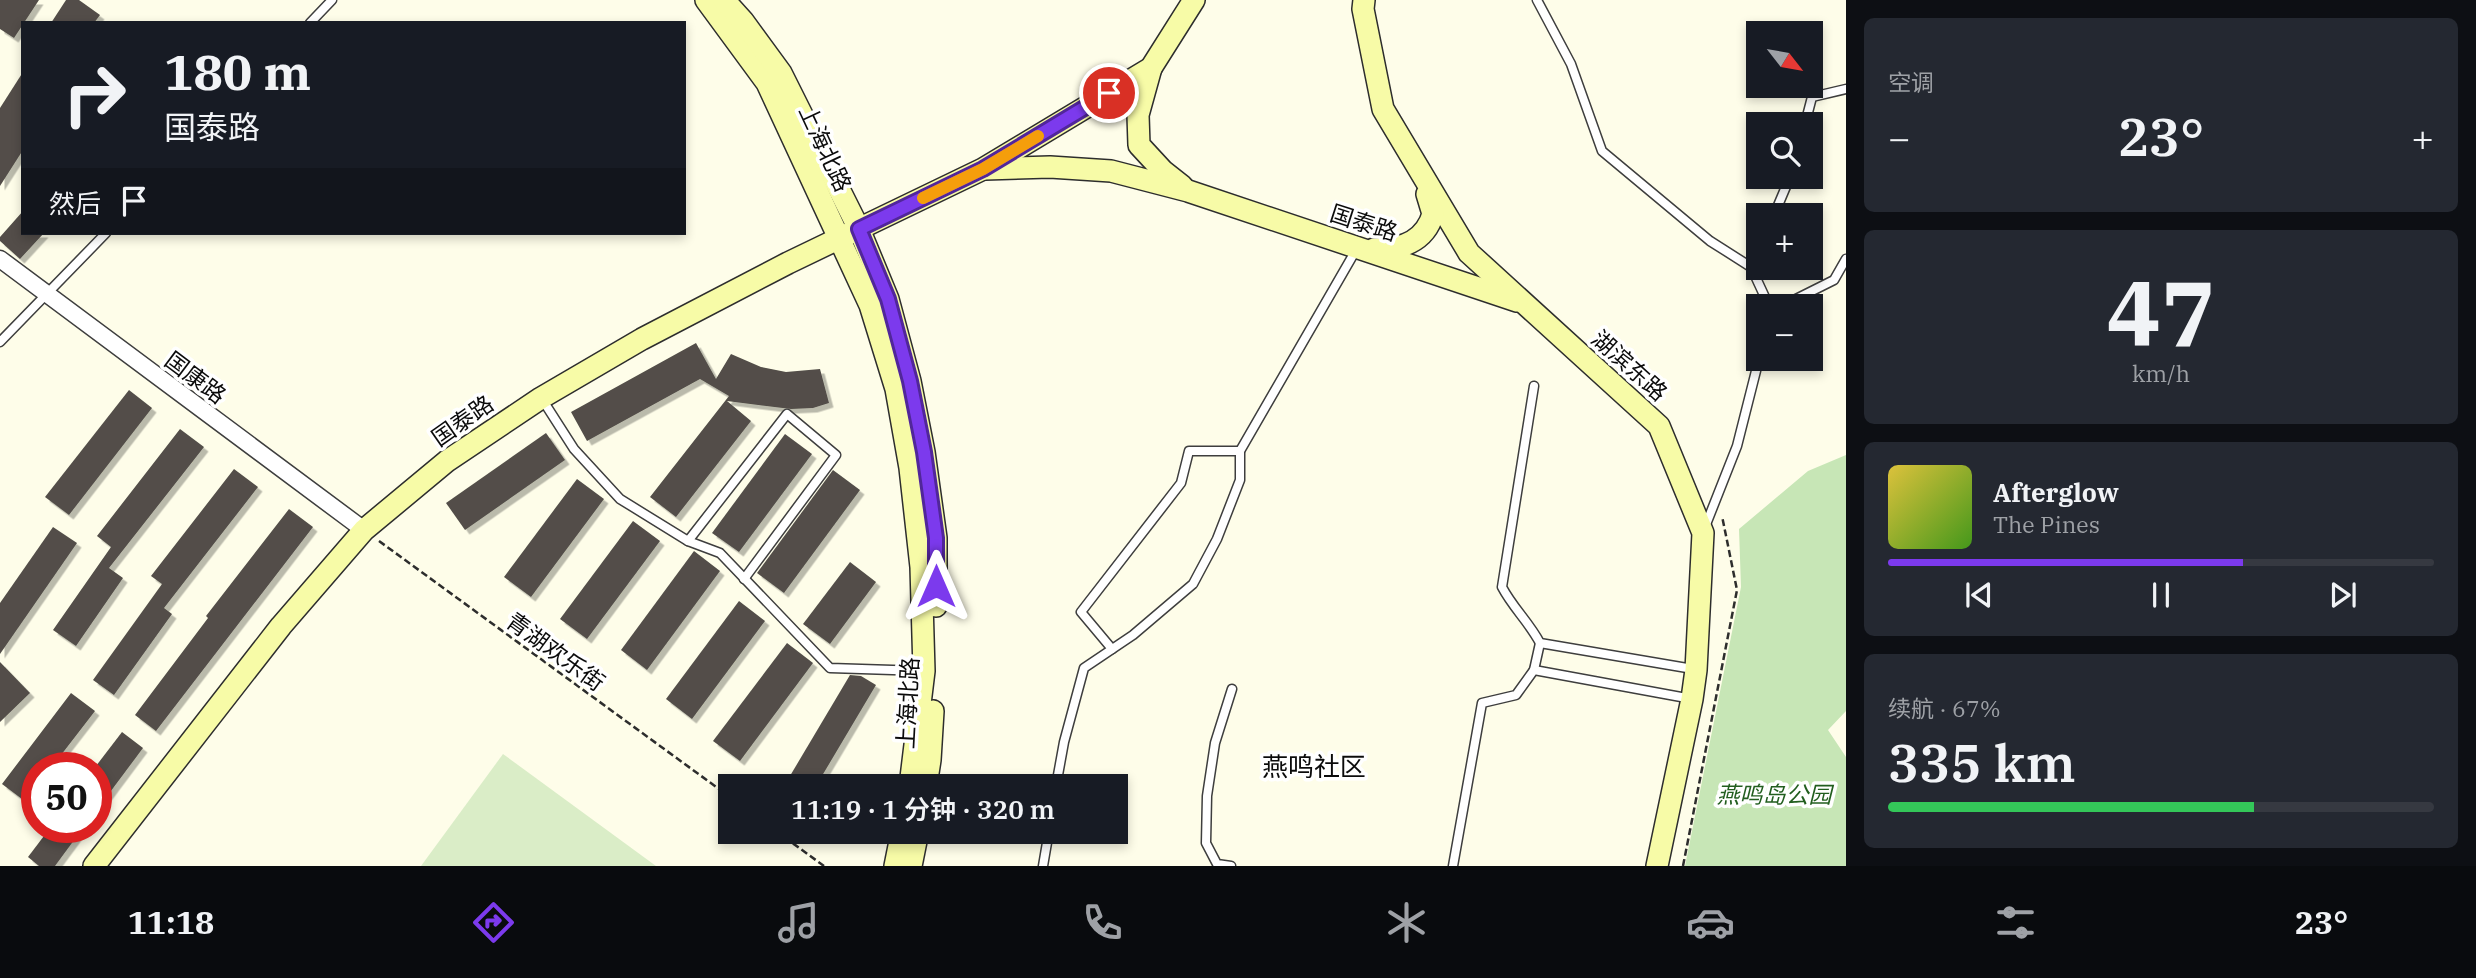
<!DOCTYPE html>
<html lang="zh">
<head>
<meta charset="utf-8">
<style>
  :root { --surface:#171b24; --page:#242831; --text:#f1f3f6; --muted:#9ea1a6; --line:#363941; --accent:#7c3aed }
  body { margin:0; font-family:"IBM Plex Serif","Noto Sans SC",serif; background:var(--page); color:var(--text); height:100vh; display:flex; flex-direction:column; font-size:26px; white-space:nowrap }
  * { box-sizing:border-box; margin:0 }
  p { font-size:23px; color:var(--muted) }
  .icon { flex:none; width:38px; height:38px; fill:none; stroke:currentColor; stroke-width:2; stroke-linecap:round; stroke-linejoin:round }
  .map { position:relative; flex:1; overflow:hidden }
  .panel { display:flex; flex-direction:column; gap:18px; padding:18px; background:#0d0f14; width:630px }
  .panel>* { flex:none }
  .banner { position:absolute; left:21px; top:21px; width:665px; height:214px; border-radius:0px; box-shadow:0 4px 10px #0003; background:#171b24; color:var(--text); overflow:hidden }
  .needle { width:46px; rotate:121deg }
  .buttons { position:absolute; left:1746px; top:21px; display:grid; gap:14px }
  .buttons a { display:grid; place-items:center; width:77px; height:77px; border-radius:0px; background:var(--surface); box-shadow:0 4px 10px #0003; font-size:35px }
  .speed { position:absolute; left:21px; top:752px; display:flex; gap:14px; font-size:35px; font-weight:700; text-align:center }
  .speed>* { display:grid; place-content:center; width:91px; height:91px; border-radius:50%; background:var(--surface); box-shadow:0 4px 10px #0003; line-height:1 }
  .speed .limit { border:10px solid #d22; background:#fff; color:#111 }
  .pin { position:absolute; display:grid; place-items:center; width:60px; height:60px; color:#fff; margin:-30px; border:4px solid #fff; border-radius:50%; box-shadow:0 2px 7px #0007 }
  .me { position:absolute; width:77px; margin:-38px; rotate:0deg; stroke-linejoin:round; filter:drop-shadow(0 0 5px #0008) }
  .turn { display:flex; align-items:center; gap:24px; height:147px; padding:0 28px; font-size:32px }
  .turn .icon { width:91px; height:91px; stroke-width:2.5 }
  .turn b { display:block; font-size:49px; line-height:60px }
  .then { display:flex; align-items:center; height:66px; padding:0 28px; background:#0003; gap:14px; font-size:26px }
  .big { font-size:52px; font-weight:600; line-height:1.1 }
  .panel .widget { flex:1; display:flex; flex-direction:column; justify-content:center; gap:10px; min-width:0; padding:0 24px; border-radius:10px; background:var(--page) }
  .panel .dial { align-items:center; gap:0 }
  .dial b { font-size:91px; line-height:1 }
  .song { display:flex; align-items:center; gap:21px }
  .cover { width:84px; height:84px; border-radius:10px; background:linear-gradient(135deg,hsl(50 70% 55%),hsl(100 70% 35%)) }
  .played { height:7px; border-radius:4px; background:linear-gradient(90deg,var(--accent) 65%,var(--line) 65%) }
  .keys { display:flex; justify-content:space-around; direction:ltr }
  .heat { display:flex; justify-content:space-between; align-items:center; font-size:38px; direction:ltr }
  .charge { height:10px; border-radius:5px; background:linear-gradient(90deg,#34c759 67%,var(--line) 0) }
  .trip { position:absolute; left:718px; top:774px; width:410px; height:70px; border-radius:0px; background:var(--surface); box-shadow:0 4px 10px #0003; font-weight:600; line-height:70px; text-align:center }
  .tab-bar { display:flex; height:112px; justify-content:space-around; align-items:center; background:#090b0e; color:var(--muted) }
  .tab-bar .icon { width:49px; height:49px }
  .tab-bar .current { color:var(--accent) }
  .tab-bar b { font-size:32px; color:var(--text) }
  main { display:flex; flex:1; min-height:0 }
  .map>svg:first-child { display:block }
  .green { fill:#c7e6b6 }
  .pitch { fill:#daedc7 }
  .building { fill:#524e48; filter:url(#shadow) }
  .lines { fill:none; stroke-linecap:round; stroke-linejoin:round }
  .lane-casing { stroke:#3e3e3e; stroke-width:11 }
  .street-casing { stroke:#3e3e3e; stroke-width:19 }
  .secondary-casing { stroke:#2d2d2d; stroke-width:24 }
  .path { stroke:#2d2d2d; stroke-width:2.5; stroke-dasharray:7 3.5; stroke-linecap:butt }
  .lane { stroke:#fff; stroke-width:8 }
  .street { stroke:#fff; stroke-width:16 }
  .secondary { stroke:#f7fba7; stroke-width:21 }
  .route-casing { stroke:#51269a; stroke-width:18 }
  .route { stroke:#7c3aed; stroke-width:12 }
  .slow { stroke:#f59e0b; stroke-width:12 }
  .labels { text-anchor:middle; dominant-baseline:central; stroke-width:7; stroke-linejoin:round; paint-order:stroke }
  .street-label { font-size:23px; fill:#0b0b0b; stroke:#fff }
  .park-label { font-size:23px; font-style:italic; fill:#225e1f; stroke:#fff }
  .quarter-label { font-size:26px; fill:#0b0b0b; stroke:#fff }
</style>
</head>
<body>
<main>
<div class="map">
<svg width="1846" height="866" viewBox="0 0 1846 866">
  <defs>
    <filter id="shadow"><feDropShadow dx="4.5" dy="4.5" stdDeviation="0" flood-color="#0004"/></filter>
  </defs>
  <rect width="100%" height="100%" fill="#fefde9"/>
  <path class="green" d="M1846 455V711L1828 730 1846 757V866H1685L1741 587 1739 529 1808 471Z"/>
  <path class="pitch" d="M503 754 656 866H421Z"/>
  <g class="building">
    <path d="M0 0H39L14 38 0 29Z"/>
    <path d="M66 0H79L100 15 94 23H51Z"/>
    <path d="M23 72V150L0 186V108Z"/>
    <path d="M23 211V233H44L20 259 0 241V237Z"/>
    <path d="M696 343 716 379 731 354 761 367 786 372 820 369 829 403 813 408 791 409 727 401 751 421 676 517 650 497 729 396 700 379 587 441 571 412Z"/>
    <path d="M129 390 152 408 69 515 45 497Z"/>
    <path d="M180 429 204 447 109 568 123 578 76 646 53 630 111 547 97 536Z"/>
    <path d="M546 433 565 460 465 530 446 503Z"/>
    <path d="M785 434 812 454 739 552 712 533Z"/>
    <path d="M234 469 258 487 164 608 172 614 114 695 93 680 162 584 151 576Z"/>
    <path d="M833 470 860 490 784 593 757 573Z"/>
    <path d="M577 479 604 499 531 597 504 577Z"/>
    <path d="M289 509 313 527 156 731 135 715 208 618 206 616Z"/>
    <path d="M633 521 660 541 587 639 560 619Z"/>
    <path d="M53 527 77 543 0 654V603Z"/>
    <path d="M694 551 720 571 647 670 621 650Z"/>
    <path d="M850 562 876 582 830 644 803 624Z"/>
    <path d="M739 601 765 621 692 719 666 699Z"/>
    <path d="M787 643 813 663 740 761 713 741Z"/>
    <path d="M0 662 30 693 0 722Z"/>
    <path d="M850 675 861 676 876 685 816 786H784Z"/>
    <path d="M71 693 95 711 51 768H37V787L26 802 2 784Z"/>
    <path d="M122 732 143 748 96 811V766Z"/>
    <path d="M50 828H83L55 866H39L28 857Z"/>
  </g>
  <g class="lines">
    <g class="lane-casing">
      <g id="lane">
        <path d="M1537 0 1571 64 1602 151 1710 241 1751 267 1769 306"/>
        <path d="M310 23 332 0"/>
        <path d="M1805 124 1812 97 1846 89"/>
        <path d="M1774 215 1790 177"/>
        <path d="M1751 267 1759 249"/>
        <path d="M1782 306 1834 280 1846 259"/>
        <path d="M0 342 106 233"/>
        <path d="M1534 386 1502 587C1513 608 1529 622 1540 643L1693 669"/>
        <path d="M542 399 574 449 620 499 688 541 720 553 830 668 924 671"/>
        <path d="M1705 527 1737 446 1759 359"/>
        <path d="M688 541 787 414 836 455 744 579"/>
        <path d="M1112 649 1081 612 1181 483 1189 451H1240"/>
        <path d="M1534 670 1540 643"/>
        <path d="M1056 786 1064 742 1084 668 1133 635 1193 584 1217 539 1240 480V451L1356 250"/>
        <path d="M1043 866 1049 831"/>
        <path d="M1231 866 1217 864 1206 843 1207 796 1215 743 1232 689"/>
        <path d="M1453 866 1482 703 1516 695 1534 670 1692 699"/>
      </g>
    </g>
    <g class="street-casing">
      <path id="street" d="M0 259 364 530"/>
    </g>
    <g class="secondary-casing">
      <g id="secondary">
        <path d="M706 0 767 83 870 305 896 389 910 468 921 567 924 671 910 786"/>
        <path d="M724 0 743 21 781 73 859 229 888 299 910 381 924 452 936 538V606"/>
        <path d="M1364 0 1363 9 1383 109 1469 253 1659 426 1703 533 1696 670 1692 699 1657 866"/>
        <path d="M1151 68 1138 115 1139 145 1163 171 1182 186"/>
        <path d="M985 169 1050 167 1111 171 1188 191 1517 301"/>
        <path d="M1374 249C1400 250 1425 242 1433 214L1427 194"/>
        <path d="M926 786 930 760 933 711"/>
        <path d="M94 866 281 626 364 530 447 461 541 398 642 339 788 263 983 169 1151 68 1194 0"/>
        <path d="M895 866 902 831"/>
        <path d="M911 866 918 831"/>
      </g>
    </g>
    <g class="path">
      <path d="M379 541 730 797"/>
      <path d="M776 831 824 866"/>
      <path d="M1683 866 1737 590 1722 516"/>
    </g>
    <use href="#lane" class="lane"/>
    <use href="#street" class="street"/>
    <use href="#secondary" class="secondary"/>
  </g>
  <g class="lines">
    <g class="route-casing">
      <path id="route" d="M936 586V538L924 452 910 381 888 299 859 229 983 169 1109 93"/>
    </g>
    <use href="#route" class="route"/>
    <path class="slow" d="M923 198 983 169 1038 136"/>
  </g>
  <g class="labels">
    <g class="street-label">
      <text transform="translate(826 148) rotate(65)">上海北路</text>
      <text transform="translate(1364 222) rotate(18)">国泰路</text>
      <text transform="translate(1630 365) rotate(42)">湖滨东路</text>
      <text transform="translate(196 377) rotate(37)">国康路</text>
      <text transform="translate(462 420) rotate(-35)">国泰路</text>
      <text transform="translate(556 651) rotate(36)">青湖欢乐街</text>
      <text transform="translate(907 703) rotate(-87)">上海北路</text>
    </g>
    <g class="park-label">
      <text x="1774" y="794">燕鸣岛公园</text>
    </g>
    <g class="quarter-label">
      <text x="1314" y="766">燕鸣社区</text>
    </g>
  </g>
</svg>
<div class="buttons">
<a><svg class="needle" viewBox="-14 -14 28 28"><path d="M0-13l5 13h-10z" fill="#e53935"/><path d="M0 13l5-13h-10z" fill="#9ea1a6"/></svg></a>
<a><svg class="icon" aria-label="search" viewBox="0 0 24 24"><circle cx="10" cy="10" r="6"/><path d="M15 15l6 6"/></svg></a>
<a>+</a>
<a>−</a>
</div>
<div class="speed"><div class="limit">50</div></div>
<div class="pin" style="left:1109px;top:93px;background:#d93025"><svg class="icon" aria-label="arrive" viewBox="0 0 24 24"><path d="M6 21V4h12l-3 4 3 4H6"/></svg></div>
<svg class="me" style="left:936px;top:586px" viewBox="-20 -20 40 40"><path d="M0-17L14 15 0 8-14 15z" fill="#7c3aed" stroke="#fff" stroke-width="4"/></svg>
<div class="trip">11:19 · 1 分钟 · 320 m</div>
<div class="banner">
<div class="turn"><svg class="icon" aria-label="right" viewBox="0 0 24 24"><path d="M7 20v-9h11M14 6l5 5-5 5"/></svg><div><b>180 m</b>国泰路</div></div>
<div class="then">然后<svg class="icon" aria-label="arrive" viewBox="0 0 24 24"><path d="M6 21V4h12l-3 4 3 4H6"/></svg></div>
</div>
</div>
<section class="panel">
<div class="widget"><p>空调</p>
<div class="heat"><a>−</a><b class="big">23°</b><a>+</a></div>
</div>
<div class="widget dial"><b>47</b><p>km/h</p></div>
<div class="widget">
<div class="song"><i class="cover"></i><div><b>Afterglow</b><p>The Pines</p></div></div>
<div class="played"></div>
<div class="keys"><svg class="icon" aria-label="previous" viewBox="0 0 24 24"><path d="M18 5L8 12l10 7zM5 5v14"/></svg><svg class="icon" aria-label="pause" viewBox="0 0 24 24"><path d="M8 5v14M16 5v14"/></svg><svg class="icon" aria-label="next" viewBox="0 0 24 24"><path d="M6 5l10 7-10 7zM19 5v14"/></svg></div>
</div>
<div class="widget"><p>续航 · 67%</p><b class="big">335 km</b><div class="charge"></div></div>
</section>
</main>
<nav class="tab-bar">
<b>11:18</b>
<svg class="icon current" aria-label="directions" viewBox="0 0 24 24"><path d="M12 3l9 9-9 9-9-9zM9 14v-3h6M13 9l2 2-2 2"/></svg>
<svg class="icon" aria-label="music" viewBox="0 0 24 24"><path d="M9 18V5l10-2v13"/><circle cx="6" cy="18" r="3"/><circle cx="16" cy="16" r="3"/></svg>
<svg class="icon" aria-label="phone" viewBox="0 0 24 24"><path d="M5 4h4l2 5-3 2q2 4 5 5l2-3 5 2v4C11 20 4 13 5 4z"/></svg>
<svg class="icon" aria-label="climate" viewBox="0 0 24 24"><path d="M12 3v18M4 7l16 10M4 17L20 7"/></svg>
<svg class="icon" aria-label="car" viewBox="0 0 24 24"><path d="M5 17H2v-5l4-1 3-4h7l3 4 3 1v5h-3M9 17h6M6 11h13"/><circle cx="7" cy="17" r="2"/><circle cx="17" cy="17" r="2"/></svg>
<svg class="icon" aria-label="filters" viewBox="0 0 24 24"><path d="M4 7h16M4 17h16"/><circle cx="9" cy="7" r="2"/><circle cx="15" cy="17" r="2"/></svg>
<b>23°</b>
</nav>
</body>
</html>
